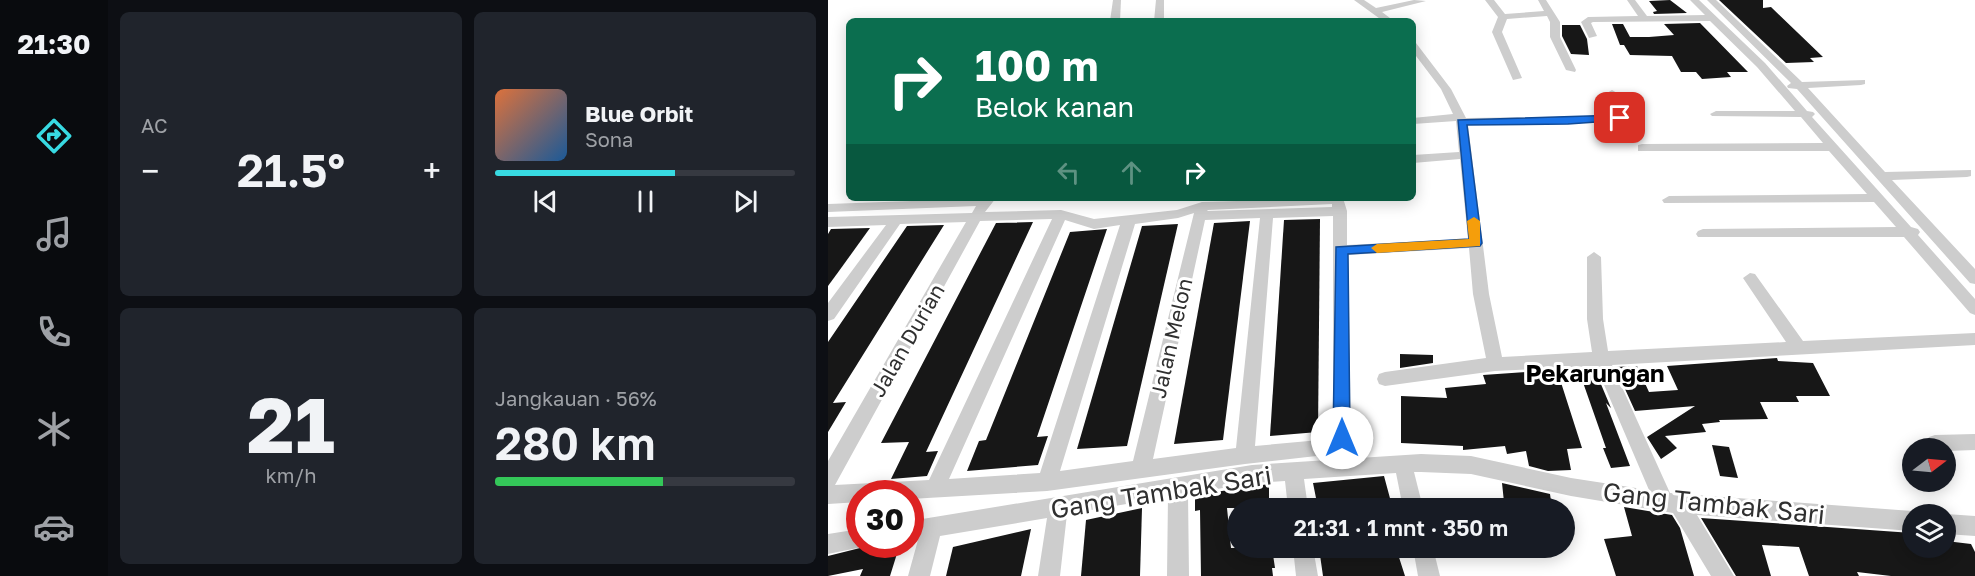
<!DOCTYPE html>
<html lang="id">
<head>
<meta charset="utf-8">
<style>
  :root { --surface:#171b24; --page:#20242c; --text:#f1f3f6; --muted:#9ea1a6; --line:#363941; --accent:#38dae2 }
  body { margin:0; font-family:"Golos Text",sans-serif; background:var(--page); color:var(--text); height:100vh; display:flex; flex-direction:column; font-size:22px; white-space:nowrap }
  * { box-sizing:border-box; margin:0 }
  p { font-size:20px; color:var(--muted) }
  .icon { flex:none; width:33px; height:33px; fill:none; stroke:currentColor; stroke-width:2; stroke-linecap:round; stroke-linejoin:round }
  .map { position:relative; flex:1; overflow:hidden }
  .details { display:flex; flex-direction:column; gap:12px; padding:12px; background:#0d0f14; width:720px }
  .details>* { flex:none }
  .hud { position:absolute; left:18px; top:18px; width:570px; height:183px; border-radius:9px; box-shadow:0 3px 15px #0003; background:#0b6e4f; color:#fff; overflow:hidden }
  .needle { width:39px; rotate:74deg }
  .fabs { position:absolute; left:1074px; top:438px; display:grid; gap:12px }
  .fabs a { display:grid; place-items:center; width:54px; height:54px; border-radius:50%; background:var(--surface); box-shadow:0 3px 15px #0003; font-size:30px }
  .speed { position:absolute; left:18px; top:480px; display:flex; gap:12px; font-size:30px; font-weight:700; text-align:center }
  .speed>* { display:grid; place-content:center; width:78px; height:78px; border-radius:50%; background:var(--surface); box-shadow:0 3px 15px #0003; line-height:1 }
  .speed .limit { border:9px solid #d22; background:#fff; color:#111 }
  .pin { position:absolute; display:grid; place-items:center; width:51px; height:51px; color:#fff; margin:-26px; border-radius:12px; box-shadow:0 3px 9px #0006 }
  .me { position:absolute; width:66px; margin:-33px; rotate:0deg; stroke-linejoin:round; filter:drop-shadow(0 0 4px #0008) }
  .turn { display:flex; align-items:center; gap:21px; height:126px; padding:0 30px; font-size:27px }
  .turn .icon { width:78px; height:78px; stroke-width:2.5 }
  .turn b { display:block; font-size:42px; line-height:51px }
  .lanes { display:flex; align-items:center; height:57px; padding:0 30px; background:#0003; justify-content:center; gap:30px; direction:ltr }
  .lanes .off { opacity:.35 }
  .big { font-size:45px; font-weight:600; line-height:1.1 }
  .details .card { flex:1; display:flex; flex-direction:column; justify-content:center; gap:9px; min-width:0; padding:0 21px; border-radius:9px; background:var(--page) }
  .details .dial { align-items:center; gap:0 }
  .dial b { font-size:78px; line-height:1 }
  .song { display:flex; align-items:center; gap:18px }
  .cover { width:72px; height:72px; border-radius:9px; background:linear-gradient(135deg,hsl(20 70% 55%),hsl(210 70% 35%)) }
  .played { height:6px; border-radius:3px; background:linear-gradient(90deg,var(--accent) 60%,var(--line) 60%) }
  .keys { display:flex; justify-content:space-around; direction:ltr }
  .heat { display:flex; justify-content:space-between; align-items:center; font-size:33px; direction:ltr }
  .charge { height:9px; border-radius:4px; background:linear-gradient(90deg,#34c759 56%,var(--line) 0) }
  .details .tiles { flex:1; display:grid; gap:12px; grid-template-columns:repeat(2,1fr) }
  .trip { position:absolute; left:399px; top:498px; width:348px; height:60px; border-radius:30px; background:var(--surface); box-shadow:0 3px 15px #0003; font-weight:600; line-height:60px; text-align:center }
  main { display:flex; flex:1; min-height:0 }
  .menu { display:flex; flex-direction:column; width:108px; justify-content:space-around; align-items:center; background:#090b0e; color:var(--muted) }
  .menu .icon { width:42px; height:42px }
  .menu .active { color:var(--accent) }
  .menu b { font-size:27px; color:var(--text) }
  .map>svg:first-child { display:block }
  .building { fill:#171717 }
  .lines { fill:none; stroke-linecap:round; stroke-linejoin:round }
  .minor { fill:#cdcdcd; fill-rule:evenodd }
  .route { fill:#1a73e8; stroke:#114b97; stroke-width:1.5 }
  .slow { fill:#f59e0b }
  .labels { text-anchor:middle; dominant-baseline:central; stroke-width:6; stroke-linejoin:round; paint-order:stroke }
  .street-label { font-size:21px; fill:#303030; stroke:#fff }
  .quarter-label { font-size:24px; font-weight:bold; fill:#000; stroke:#fff }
  .near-street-label { font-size:26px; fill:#303030; stroke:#fff }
</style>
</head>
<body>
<main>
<nav class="menu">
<b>21:30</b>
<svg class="icon active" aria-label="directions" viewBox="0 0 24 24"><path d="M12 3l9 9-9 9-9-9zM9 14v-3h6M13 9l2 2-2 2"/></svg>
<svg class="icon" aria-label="music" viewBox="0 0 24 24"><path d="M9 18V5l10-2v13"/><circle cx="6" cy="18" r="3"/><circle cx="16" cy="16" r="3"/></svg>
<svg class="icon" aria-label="phone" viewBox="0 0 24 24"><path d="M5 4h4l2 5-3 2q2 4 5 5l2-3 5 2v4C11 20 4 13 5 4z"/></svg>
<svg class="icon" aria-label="climate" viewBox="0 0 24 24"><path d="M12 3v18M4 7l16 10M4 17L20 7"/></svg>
<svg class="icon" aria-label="car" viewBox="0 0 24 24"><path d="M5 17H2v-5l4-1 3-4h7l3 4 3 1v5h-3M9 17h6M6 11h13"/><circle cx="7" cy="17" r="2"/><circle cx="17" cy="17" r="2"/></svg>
</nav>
<section class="details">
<div class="tiles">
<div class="card"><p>AC</p>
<div class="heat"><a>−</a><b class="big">21.5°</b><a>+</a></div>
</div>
<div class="card">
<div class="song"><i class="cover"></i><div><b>Blue Orbit</b><p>Sona</p></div></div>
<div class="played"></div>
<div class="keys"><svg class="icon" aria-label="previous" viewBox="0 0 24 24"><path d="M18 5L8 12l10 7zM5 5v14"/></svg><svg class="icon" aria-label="pause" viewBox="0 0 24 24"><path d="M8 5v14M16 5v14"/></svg><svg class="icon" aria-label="next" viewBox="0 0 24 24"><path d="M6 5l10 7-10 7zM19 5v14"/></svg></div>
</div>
<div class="card dial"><b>21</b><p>km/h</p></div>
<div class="card"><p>Jangkauan · 56%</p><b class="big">280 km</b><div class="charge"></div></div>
</div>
</section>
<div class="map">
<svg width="1147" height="576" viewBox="0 0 1147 576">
  <rect width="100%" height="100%" fill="#fff"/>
  <g class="building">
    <path d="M842 0 859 13 826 14 825 12 829 11 821 1Z"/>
    <path d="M891 0H935V8L943 7 995 57 982 58 986 62 958 63Z"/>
    <path d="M872 23 920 72H899L903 77 874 79 868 72H853L844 56 802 55 796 45H792L784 24H795L802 37H821L846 35 836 24Z"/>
    <path d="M734 25H752L759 39 761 55 743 54 734 36Z"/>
    <path d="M492 219 490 432 442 436 456 220Z"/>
    <path d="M422 221 395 440 346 444 386 223Z"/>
    <path d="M205 222 98 452 110 451 99 476 63 479 81 442 53 443 168 223Z"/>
    <path d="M350 224 299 446 249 449 314 226Z"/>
    <path d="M116 225 5 403 18 402 0 432V342L79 226Z"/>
    <path d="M42 228 11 271 0 286V234L3 229Z"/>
    <path d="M279 229 209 437 220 436 210 465 139 471 151 441 158 440 242 232Z"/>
    <path d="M572 354 605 355V363L572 368Z"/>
    <path d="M949 358 950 361 985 363 1002 396H968L971 402H932L940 419 891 420 892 422 874 424 878 432 837 436 849 448 833 459 819 437 867 406 807 411 787 367 809 366 821 392 850 390 839 366Z"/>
    <path d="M729 370 754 448 739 449 743 470 720 471 701 466 698 451 679 454 677 446 635 450V446L573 443V396L619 398 617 388 658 384 655 375Z"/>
    <path d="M767 370 783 408 778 403 802 466 783 468 775 448H778L751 371Z"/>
    <path d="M884 445 901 447 910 478 892 476Z"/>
    <path d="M556 476 563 502 561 503 562 508H490L485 483Z"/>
    <path d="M674 483 722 494 724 508H710L709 502H676Z"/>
    <path d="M441 484V508H399L403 548H444L447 568H444L445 576H373L372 510 367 511V495Z"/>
    <path d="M796 507 844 515 852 528 866 576H788L776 539 804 536Z"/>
    <path d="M314 508 312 576H253L258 520Z"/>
    <path d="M873 518 1084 533V548H1118V541L1143 544 1147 552V576H1063L1029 572 1031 576H981L971 547 934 545 943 576H908Z"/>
    <path d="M203 529 193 576H118L125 547Z"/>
    <path d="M48 544H72L62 576H32L35 569 0 576V556Z"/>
    <path d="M491 548H521L522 553 544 548H568L577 576H495Z"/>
  </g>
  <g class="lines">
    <g class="minor">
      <path d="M285 0H293L292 21H282Z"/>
      <path d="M328 0H336V21H326Z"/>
      <path d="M526 0H536L548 8 586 0 598 1 554 12 566 21H555Z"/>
      <path d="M657 0H666L677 14 716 11 710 0H718L732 22V37L748 70 747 72 738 70 722 37V22L719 16 679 19 674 32 694 78 685 80 664 32 670 17Z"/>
      <path d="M799 0H807L819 16 877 15 862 0H871L937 63 979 111 985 112 987 114 984 117 1083 227 1090 229 1092 232 1090 235 1147 299V315L1142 313 1076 237H870L868 234 870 231 875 229 1068 227 1046 202 836 203 834 200 841 196 1039 194 1001 151H810V145L814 144 995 143 973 117 884 116 882 114 888 111H967L929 67 882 21 765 22 763 23 769 36 761 38 753 22 760 17 810 16Z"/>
      <path d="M879 0H888L974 82 1037 80V84L1033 85 980 88 1057 172 1143 170V176L1139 177 1064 180 1147 269V284L1142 283 969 89 960 88 959 86 963 83Z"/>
      <path d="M585 42 588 43 623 89 638 118 784 116 779 93 784 90 789 93 797 119 791 122 640 125 661 294 674 357 764 352 759 319V257L766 252 773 257 775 319 780 351 958 342 915 278 922 273 927 274 975 341 1147 333V345L784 365 842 493 1084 511 1091 514H1084V531L869 515 906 576H883L845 513 743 496 643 474 593 472H586L595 508H575L568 473 476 479 480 508H460L457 481 424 483 360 494 361 576H339L340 497 239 514 232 576H210L219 518 112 536 102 576H80L90 540 82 541V521L424 465 593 454 643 456 743 478 821 490 768 366 667 371 557 386 551 384 549 379 551 374 557 372 658 358 645 294 641 248 520 255 523 438 515 453 417 464 219 491 82 499V494H32V502L0 504V461L138 222 72 224 6 319 0 321V303L58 225 0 227V217L144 213 148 206 0 212V204L168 198 157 212 233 210 266 219 349 210 374 202 515 198 519 211V245L640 239 632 159 585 163V155L631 152 628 121 585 124V118L625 114 613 89 585 52ZM504 204V207L379 211 380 210ZM366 213 305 461 232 471 307 224 350 218ZM505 216V436L503 439 427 446 445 218ZM432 218 408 448 325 459 377 220ZM224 219 101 480 7 485 152 221ZM237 220 266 229 292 225 212 473 121 479Z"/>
      <path d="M1147 434V450L1118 451V448H1100L1098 443 1101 437 1107 435Z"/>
      <path d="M1117 514H1118L1147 516V536L1118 534Z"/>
      <path d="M32 529V544L39 546 0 554V534Z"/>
      <path d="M465 548H485L490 576H468Z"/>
      <path d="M585 548H605L612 576H590Z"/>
    </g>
  </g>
  <path class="route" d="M792 115H796V120L740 124 639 125 654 243 652 246 520 254 522 438 519 443 514 446 508 443 505 438 508 247 641 239 630 120Z"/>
  <path class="slow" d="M646 217 652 221V246L549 253 543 248 549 244 641 239 639 221Z"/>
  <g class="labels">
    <g class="street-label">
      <text transform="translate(343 338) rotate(-77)">Jalan Melon</text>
      <text transform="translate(79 340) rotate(-60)">Jalan Durian</text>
    </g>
    <g class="quarter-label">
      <text x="767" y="372">Pekarungan</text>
    </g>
    <g class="near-street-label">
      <text transform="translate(333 492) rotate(-9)">Gang Tambak Sari</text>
      <text transform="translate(886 503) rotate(6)">Gang Tambak Sari</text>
    </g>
  </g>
</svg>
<div class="fabs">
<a><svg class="needle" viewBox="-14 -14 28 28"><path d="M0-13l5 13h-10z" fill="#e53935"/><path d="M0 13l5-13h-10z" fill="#9ea1a6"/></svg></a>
<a><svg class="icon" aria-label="layers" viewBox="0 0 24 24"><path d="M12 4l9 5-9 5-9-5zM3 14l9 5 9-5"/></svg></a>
</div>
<div class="speed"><div class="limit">30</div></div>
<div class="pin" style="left:792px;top:118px;background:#d93025"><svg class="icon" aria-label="arrive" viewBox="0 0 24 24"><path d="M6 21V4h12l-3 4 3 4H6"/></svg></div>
<svg class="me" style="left:514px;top:438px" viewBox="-20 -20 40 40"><circle r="19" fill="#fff"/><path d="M0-13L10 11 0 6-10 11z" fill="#1a73e8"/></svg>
<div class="trip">21:31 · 1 mnt · 350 m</div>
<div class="hud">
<div class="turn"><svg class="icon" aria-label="right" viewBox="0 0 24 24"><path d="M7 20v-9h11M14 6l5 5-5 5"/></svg><div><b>100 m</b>Belok kanan</div></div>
<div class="lanes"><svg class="icon off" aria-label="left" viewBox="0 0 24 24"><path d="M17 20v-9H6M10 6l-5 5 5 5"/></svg><svg class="icon off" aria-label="ahead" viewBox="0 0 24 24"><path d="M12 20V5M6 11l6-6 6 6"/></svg><svg class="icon" aria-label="right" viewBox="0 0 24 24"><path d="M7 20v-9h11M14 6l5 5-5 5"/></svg></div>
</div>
</div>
</main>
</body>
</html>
